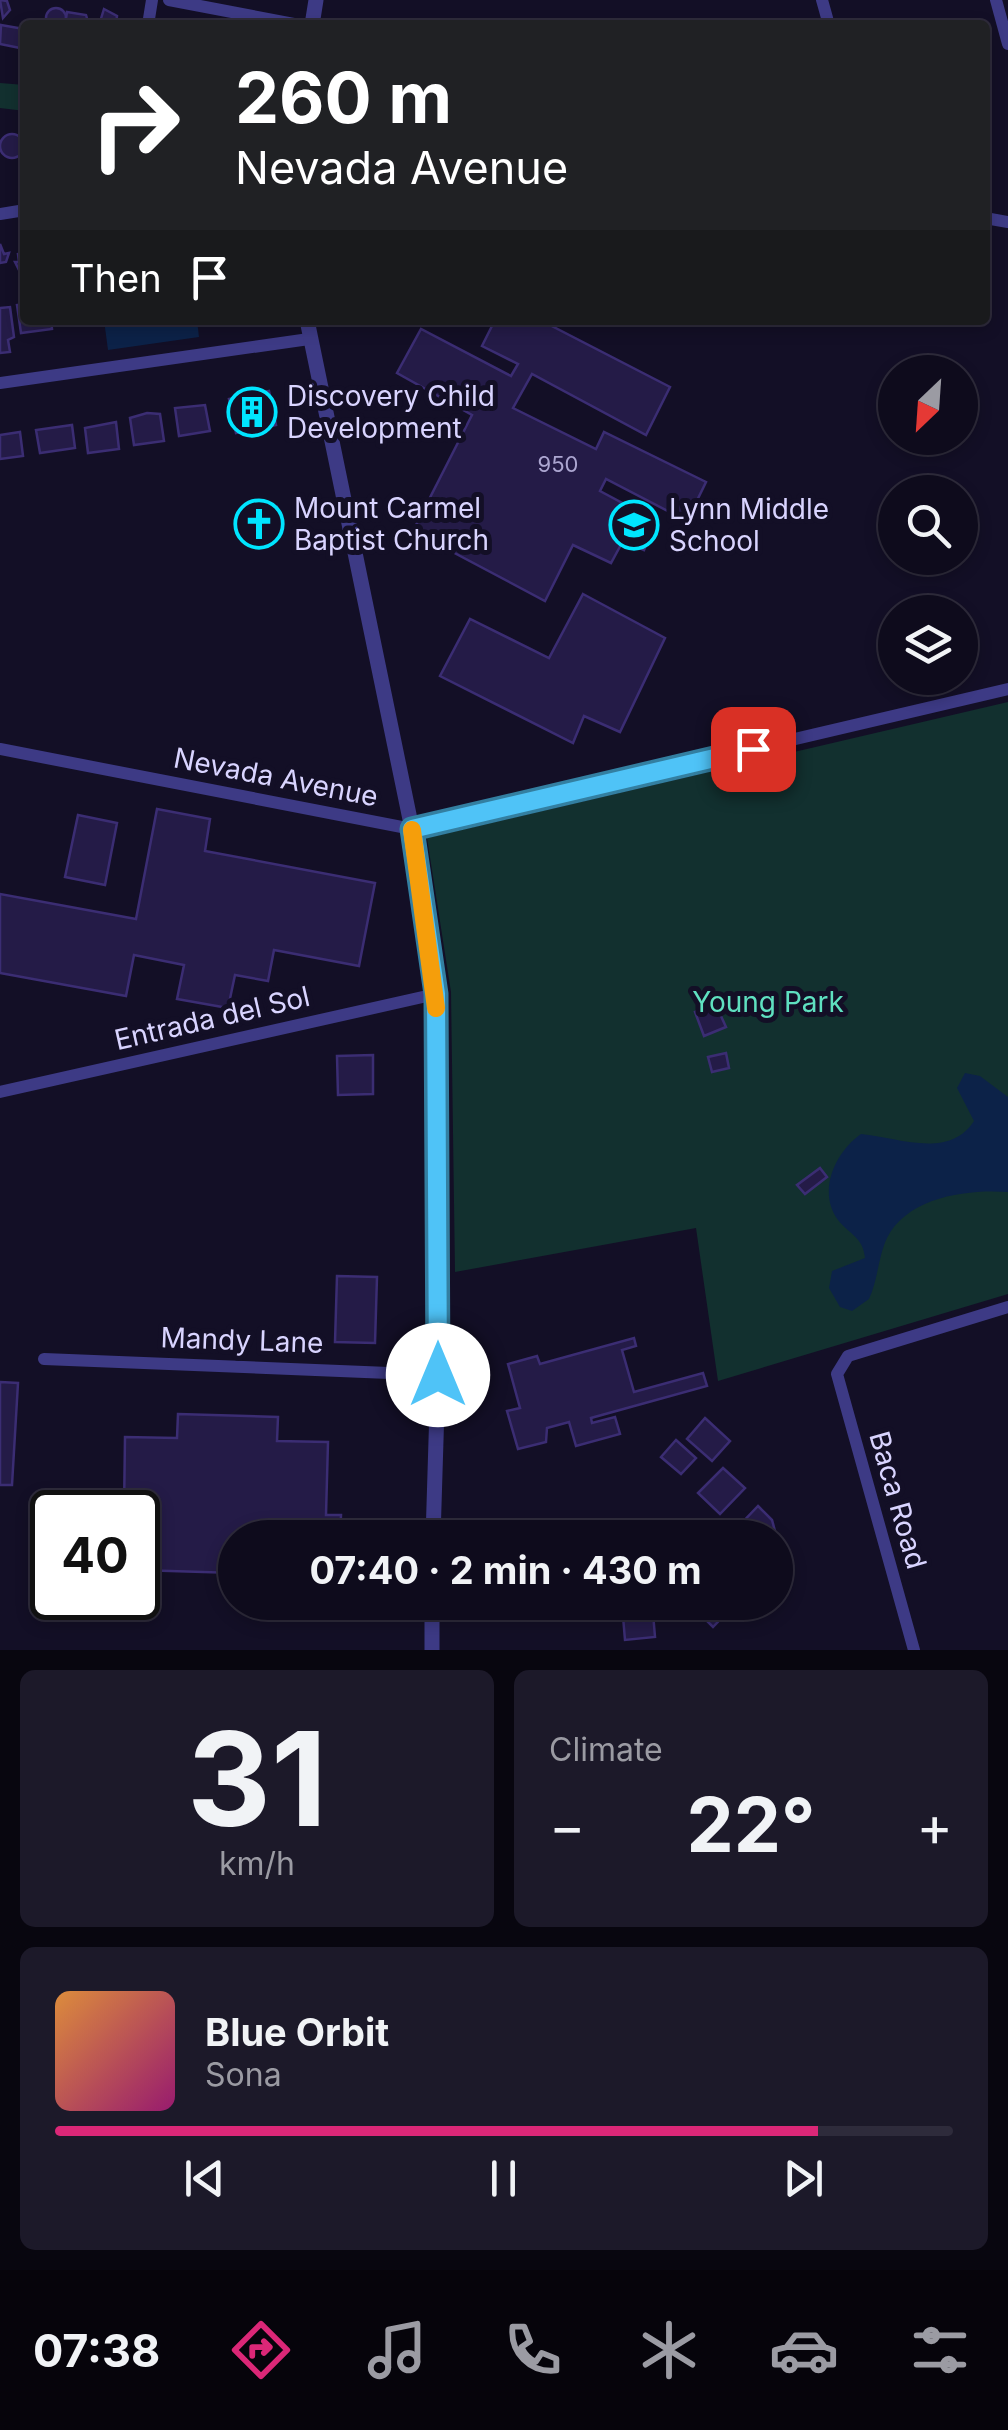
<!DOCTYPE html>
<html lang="en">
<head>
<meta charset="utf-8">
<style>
  :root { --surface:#0e0b1c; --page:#1c1929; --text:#f1f3f6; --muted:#9b9ba3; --line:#2e2b3b; --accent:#db2777 }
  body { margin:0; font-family:Inter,sans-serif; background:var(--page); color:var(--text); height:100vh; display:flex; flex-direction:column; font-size:38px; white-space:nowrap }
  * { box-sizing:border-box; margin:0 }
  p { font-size:32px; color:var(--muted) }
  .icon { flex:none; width:55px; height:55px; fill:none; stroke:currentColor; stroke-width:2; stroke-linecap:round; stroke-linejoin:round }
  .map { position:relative; height:1650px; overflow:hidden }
  .side { display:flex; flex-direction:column; gap:20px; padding:20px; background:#08060f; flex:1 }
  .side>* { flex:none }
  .hud { position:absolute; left:20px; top:20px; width:970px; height:305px; border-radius:10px; box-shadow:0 5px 15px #0003,0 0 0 2px var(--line); background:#202124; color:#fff; overflow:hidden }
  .needle { width:65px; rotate:205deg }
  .tools { position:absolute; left:878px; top:355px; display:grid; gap:20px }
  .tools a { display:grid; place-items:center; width:100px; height:100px; border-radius:50%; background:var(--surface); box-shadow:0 5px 15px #0003,0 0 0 2px var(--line); font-size:50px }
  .speed { position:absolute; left:30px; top:1490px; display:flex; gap:20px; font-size:50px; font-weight:700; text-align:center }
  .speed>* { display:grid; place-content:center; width:130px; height:130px; border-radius:50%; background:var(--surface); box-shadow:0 5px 15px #0003,0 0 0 2px var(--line); line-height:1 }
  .speed .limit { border:5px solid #111; border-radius:15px; background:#fff; color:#111 }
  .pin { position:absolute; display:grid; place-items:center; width:85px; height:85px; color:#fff; margin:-42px; border-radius:20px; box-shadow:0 5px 15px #0006 }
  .me { position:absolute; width:110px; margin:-55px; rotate:0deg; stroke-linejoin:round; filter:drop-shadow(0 0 8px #0008) }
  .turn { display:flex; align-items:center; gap:35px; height:210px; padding:0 50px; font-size:45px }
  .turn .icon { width:130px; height:130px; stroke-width:2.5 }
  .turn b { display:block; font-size:70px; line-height:85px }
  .then { display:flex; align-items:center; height:95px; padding:0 50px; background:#0003; gap:20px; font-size:38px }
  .big { font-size:75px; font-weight:700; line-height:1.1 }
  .side .widget { flex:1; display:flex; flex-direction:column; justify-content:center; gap:15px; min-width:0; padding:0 35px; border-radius:15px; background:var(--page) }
  .side .dial { align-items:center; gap:0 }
  .dial b { font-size:130px; line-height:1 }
  .song { display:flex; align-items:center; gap:30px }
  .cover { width:120px; height:120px; border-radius:15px; background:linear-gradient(135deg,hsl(30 70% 55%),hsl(320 70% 35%)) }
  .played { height:10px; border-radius:5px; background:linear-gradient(90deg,var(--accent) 85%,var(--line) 85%) }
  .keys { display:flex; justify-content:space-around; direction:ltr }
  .heat { display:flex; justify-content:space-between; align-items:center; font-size:55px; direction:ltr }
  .side .tiles { flex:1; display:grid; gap:20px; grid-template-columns:1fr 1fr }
  .widget:last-child { grid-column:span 2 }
  .trip { position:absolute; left:218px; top:1520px; width:575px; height:100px; border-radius:50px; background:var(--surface); box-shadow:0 5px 15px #0003,0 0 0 2px var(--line); font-weight:700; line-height:100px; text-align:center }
  .menu { display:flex; height:160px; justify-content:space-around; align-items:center; background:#06040b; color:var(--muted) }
  .menu .icon { width:70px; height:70px }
  .menu .selected { color:var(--accent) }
  .menu b { font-size:45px; color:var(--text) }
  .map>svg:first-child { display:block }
  .green { fill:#12302f }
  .water { fill:#0c2248 }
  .building { fill:#241b47; stroke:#3b2d73; stroke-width:2.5 }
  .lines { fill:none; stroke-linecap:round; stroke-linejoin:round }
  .minor { stroke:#3d3a85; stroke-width:12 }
  .tertiary { stroke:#3d3a85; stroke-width:15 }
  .route-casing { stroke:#337fa1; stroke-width:25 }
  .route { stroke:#4fc3f7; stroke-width:18 }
  .slow { stroke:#f59e0b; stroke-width:18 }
  .labels { text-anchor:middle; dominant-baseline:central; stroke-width:10; stroke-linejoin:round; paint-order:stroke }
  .number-label { font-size:22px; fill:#aca6d1 }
  .poi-label { font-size:28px; fill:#d9d4ff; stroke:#130f26; text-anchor:start }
  .street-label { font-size:28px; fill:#d9d4ff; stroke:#130f26 }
  .park-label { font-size:28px; fill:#5fe0c0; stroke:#130f26 }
</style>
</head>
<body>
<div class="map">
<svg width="1008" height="1650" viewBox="0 0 1008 1650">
  <rect width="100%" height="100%" fill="#130f26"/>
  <g class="green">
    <path d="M0 83 25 85V111L0 108Z"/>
    <path d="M1008 702V1294L718 1381 696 1228 455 1272 451 992 427 838Z"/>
  </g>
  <g class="water">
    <path d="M104 320H197L199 337 108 350Z"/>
    <path d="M965 1073 980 1076 1008 1097V1192C969 1189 908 1196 887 1238 878 1257 878 1280 869 1299L852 1311 840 1307 829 1288 832 1271 865 1258C863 1237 850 1235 838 1220 817 1192 835 1152 861 1134 897 1137 949 1160 974 1121L957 1088Z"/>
  </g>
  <g class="building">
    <path d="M0 0 7 1 10 10 3 18Z"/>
    <circle cx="56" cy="18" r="10"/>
    <path d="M104 9 117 16 116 25H99Z"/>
    <path d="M67 12 86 15 89 25H65Z"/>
    <path d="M1 25 24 29 20 48 0 44Z"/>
    <circle cx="12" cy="146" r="12"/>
    <path d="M0 244 4 254 9 253 6 262 0 263Z"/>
    <path d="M25 253V273L21 274 15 262H19L18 254Z"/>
    <path d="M25 304V320H51L52 329 21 333 17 305Z"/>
    <path d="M10 307 14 337 8 340 10 352 0 353V308Z"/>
    <path d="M495 320H540L670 387 646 435 532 374 513 408 596 449 604 432 706 482 687 521 606 479 600 491 656 521 644 550 623 541 611 563 573 545 545 601 413 531 472 415 397 373 421 329 511 376 518 364 482 346Z"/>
    <path d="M269 391 276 425 236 433 229 399Z"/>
    <path d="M205 405 210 431 179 436 175 408Z"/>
    <path d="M147 413 160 414 164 441 134 445 130 418Z"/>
    <path d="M116 422 119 449 88 453 85 428Z"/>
    <path d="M72 425 75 448 40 453 36 430Z"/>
    <path d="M20 432 23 456 0 459V435Z"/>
    <path d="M277 507 282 532 242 540 237 515Z"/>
    <path d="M583 594 665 638 620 732 584 716 573 743 440 676 470 619 549 658Z"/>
    <path d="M157 809 210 819 205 851 375 883 359 966 274 950 268 981 235 975 228 1008 177 999 184 965 134 955 126 996 0 973V894L136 919Z"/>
    <path d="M78 815 117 823 105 885 65 877Z"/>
    <path d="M715 1003 726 1027 704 1036 695 1012Z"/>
    <path d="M726 1053 729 1068 712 1072 708 1057Z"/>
    <path d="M373 1055V1094L338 1095 337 1056Z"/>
    <path d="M820 1168 827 1177 805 1194 797 1185Z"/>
    <path d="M337 1276 377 1277 375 1343 335 1342Z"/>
    <path d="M634 1338 636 1346 622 1350 634 1392 703 1373 707 1386 591 1418 592 1423 615 1417 620 1434 576 1446 569 1422 547 1428 546 1442 518 1449 507 1411 520 1408 508 1364 537 1356 540 1364Z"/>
    <path d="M0 1382 18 1383 12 1485H0Z"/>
    <path d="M178 1414 278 1417 277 1441 328 1442 326 1515H341L340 1538H235V1573L138 1570V1512H124L125 1437 177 1438Z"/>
    <path d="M705 1418 730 1441 712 1461 687 1439Z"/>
    <path d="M676 1440 696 1458 681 1474 661 1457Z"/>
    <path d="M723 1468 745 1488 720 1514 698 1493Z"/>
    <path d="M758 1506 772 1520 775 1531 770 1538H744L736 1529Z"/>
    <path d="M529 1525 534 1538H497V1536Z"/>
    <path d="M702 1602H737L713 1627 695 1609Z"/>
    <path d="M653 1613 655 1637 625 1640 623 1616Z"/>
  </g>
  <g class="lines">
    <g class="minor">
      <path d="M169 0 299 25"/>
      <path d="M822 0 829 25"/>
      <path d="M996 0 1008 44"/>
      <path d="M148 25 152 0"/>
      <path d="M0 214 25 210"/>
      <path d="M985 218 1008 222"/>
      <path d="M0 383 309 339"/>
      <path d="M0 749 412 829 1008 689"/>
      <path d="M0 1092 436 994"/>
      <path d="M44 1359 438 1375"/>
      <path d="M914 1650 837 1374 848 1356 1008 1307"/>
    </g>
    <g class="tertiary">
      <path d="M312 25 316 0"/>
      <path d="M307 320 412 829 436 994 438 1375 433 1538"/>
      <path d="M432 1650V1602"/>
    </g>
  </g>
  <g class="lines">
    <g class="route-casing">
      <path id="route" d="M438 1375 436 994 412 829 753 749"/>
    </g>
    <use href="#route" class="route"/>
    <path class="slow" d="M412 830 436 1008"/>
  </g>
  <defs>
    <g id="building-ring" transform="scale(2.5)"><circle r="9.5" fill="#130f26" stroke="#00e5ff" stroke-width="1.5"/><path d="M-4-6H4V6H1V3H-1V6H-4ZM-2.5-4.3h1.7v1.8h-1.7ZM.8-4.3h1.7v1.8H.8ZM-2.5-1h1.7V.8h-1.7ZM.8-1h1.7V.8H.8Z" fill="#00e5ff"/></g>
    <g id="church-ring" transform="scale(2.5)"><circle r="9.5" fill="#130f26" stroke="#00e5ff" stroke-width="1.5"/><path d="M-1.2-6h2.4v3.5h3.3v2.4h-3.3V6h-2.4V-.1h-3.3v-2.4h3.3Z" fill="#00e5ff"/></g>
    <g id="school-ring" transform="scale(2.5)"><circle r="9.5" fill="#130f26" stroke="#00e5ff" stroke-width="1.5"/><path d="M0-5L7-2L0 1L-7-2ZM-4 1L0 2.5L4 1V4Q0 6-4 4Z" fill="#00e5ff"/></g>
  </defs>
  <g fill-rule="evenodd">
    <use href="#building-ring" x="252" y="412"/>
    <use href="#church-ring" x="259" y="524"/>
    <use href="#school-ring" x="634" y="525"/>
  </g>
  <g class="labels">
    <g class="number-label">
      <text x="558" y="464">950</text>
    </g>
    <g class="poi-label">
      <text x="287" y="396">Discovery Child<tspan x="287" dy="32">Development</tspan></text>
      <text x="294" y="508">Mount Carmel<tspan x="294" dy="32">Baptist Church</tspan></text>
      <text x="669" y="509">Lynn Middle<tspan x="669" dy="32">School</tspan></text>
    </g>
    <g class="street-label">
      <text transform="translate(276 777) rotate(11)">Nevada Avenue</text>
      <text transform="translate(212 1018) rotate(-13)">Entrada del Sol</text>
      <text transform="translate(242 1340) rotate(2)">Mandy Lane</text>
      <text transform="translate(898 1500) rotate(74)">Baca Road</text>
    </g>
    <g class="park-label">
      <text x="768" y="1002">Young Park</text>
    </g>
  </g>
</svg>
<div class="tools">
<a><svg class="needle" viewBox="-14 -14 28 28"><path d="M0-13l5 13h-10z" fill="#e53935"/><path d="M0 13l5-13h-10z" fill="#9b9ba3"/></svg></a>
<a><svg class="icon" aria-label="search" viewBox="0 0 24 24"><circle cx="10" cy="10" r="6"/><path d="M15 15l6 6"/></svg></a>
<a><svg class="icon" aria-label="layers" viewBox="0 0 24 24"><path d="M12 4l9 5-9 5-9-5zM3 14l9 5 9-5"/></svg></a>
</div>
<div class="speed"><div class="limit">40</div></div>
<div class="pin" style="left:753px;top:749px;background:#d93025"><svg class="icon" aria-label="arrive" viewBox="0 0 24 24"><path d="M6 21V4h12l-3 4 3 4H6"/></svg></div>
<svg class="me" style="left:438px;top:1375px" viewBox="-20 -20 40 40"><circle r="19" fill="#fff"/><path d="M0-13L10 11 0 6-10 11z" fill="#4fc3f7"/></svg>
<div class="trip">07:40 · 2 min · 430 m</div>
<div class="hud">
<div class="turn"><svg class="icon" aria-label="right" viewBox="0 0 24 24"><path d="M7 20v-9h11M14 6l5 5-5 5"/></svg><div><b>260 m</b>Nevada Avenue</div></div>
<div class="then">Then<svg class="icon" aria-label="arrive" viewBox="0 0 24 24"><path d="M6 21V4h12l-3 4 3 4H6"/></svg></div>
</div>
</div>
<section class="side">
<div class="tiles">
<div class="widget dial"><b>31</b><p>km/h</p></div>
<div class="widget"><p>Climate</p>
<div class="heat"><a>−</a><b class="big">22°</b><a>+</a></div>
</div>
<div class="widget">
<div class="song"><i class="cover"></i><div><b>Blue Orbit</b><p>Sona</p></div></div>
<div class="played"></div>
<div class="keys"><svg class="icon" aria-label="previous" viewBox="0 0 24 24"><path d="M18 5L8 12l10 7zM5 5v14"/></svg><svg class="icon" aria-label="pause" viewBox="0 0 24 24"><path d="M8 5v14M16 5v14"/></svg><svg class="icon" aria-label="next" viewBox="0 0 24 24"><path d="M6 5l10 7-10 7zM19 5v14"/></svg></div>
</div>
</div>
</section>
<nav class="menu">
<b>07:38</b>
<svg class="icon selected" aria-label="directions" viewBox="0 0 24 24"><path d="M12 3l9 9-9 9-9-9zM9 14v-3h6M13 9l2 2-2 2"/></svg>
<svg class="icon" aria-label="music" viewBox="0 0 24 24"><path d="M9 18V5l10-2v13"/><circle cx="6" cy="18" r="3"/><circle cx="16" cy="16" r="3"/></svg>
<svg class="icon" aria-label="phone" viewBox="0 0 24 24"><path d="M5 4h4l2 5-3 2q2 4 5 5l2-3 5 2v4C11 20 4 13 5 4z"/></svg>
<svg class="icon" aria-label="climate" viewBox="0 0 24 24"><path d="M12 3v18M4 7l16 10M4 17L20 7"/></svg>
<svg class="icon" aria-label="car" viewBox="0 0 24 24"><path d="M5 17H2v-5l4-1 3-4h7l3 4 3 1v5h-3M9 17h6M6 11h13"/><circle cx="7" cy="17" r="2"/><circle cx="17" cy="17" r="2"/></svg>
<svg class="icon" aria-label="filters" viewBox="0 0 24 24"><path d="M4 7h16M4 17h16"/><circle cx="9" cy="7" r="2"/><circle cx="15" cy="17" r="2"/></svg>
</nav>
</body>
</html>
